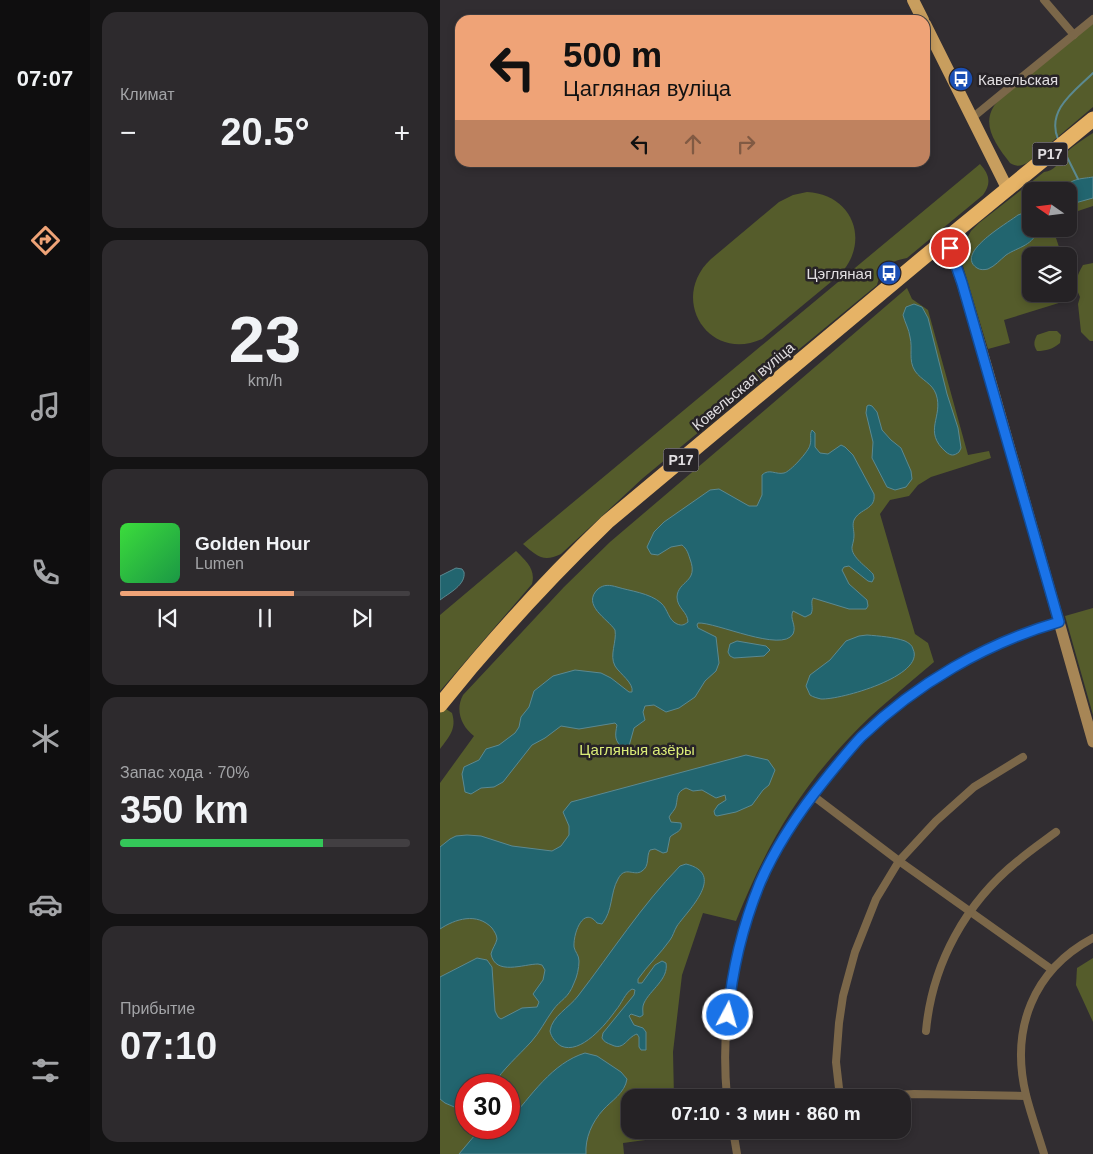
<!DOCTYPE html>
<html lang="ru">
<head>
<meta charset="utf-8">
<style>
  :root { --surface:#252225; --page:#2d2a2d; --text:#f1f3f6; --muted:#a3a4a7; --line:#423f42; --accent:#efa377 }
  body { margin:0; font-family:Arial,sans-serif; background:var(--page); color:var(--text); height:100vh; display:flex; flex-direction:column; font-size:19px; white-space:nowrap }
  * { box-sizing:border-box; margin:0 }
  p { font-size:16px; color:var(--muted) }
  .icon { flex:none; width:28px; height:28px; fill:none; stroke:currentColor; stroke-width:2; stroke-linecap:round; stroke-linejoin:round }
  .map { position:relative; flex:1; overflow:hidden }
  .panel { display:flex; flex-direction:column; gap:12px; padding:12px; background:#141314; width:350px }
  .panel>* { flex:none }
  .hud { position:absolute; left:15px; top:15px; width:475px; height:152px; border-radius:15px; box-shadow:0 2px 8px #0003,0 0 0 1px var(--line); background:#efa377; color:#111; overflow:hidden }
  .needle { width:32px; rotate:284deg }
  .tools { position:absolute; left:582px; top:182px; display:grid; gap:10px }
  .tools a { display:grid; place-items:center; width:55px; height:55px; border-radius:10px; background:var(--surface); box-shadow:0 2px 8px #0003,0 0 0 1px var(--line); font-size:25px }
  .speed { position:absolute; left:15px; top:1074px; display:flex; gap:10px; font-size:25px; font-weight:700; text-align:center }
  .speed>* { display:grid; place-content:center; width:65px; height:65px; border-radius:50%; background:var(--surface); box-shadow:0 2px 8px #0003,0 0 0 1px var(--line); line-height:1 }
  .speed .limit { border:8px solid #d22; background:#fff; color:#111 }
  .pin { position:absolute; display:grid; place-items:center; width:42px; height:42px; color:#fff; margin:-21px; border:2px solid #fff; border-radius:50%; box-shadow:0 1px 5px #0007 }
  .me { position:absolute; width:55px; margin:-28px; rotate:6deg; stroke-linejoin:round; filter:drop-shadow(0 0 4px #0008) }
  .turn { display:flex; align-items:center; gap:18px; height:105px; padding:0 25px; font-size:22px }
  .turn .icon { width:65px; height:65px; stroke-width:2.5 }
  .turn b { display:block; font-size:35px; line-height:42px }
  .lanes { display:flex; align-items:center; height:48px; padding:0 25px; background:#0003; justify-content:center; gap:25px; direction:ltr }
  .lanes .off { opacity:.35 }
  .big { font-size:38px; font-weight:600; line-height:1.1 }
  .panel .widget { flex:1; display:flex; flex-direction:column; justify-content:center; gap:8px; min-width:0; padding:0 18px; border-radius:15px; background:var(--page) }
  .panel .dial { align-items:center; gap:0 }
  .dial b { font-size:65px; line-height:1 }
  .song { display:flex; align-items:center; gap:15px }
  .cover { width:60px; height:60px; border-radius:8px; background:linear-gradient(135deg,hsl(120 70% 55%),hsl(140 70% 35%)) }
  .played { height:5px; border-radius:2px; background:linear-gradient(90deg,var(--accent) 60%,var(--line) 60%) }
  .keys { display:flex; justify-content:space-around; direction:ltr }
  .heat { display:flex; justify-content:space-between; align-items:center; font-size:28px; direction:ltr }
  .charge { height:8px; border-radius:4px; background:linear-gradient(90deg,#34c759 70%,var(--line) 0) }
  .trip { position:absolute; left:181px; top:1089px; width:290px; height:50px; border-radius:15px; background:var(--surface); box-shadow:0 2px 8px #0003,0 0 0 1px var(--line); font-weight:600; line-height:50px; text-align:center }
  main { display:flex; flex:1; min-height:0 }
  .menu { display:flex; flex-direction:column; width:90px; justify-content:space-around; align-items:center; background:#0f0e0f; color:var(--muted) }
  .menu .icon { width:35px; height:35px }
  .menu .active { color:var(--accent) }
  .menu b { font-size:22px; color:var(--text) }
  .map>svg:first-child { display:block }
  .green { fill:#555c2b; fill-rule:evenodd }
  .water { fill:#22656f; stroke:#5b8991 }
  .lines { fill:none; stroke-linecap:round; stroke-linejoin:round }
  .stream { stroke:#5b8991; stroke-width:2 }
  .street { stroke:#7b6749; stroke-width:8 }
  .secondary { stroke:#a78656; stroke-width:11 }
  .primary { stroke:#c89e5e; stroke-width:12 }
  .highway { stroke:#e6b366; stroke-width:15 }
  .route-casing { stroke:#114b97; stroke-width:12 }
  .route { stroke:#1a73e8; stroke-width:9 }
  .labels { text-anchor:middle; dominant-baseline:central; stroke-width:5; stroke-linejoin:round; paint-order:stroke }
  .shield { fill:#272327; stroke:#a8a5a8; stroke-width:1 }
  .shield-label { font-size:14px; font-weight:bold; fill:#e0dde0 }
  .poi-label { font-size:15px; fill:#e0dde0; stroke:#272327; text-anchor:start }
  .street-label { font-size:15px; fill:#e0dde0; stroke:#272327 }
  .park-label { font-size:15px; fill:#dbec78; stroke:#272327 }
</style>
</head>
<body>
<main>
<nav class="menu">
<b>07:07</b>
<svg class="icon active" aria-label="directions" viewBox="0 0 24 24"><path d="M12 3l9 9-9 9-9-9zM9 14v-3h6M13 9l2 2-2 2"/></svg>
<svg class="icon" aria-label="music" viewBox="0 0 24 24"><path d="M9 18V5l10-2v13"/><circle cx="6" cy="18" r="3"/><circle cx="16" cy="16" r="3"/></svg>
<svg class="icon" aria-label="phone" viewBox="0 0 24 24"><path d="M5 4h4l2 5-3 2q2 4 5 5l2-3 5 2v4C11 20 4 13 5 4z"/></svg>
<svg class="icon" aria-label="climate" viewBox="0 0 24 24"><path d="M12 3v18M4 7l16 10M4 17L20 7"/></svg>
<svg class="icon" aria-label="car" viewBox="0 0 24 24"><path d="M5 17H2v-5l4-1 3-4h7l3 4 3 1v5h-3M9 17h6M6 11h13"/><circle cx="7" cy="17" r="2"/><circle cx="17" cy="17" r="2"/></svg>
<svg class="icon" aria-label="filters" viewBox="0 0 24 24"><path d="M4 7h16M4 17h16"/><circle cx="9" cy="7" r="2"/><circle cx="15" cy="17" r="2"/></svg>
</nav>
<section class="panel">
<div class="widget"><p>Климат</p>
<div class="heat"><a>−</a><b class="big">20.5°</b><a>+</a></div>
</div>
<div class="widget dial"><b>23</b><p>km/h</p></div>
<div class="widget">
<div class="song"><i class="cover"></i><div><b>Golden Hour</b><p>Lumen</p></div></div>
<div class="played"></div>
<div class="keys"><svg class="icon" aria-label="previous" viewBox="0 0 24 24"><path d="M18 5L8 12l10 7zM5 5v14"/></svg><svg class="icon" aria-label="pause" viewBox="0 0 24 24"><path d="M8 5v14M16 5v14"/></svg><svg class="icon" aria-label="next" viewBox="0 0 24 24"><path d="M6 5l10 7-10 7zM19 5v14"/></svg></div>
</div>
<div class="widget"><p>Запас хода · 70%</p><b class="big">350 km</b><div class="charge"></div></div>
<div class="widget"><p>Прибытие</p><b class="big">07:10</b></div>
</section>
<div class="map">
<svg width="653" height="1154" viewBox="0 0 653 1154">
  <rect width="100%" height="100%" fill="#312d31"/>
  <g class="green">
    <path d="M653 23V107L587 163C581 166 577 167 570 163 555 144 538 121 559 100Z"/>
    <path d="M653 133V206L629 214V191H591V229H613L622 256H591V294H629V279L635 298 564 320 570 343 548 349 522 263 525 242 531 231 539 223 604 172C615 171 618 163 624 155 631 147 644 139 653 133Z"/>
    <path d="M540 164C549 174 552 183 543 195L467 258C448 262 443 266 437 285L203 478 121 554C103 563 97 556 83 544Z"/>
    <path d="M367 192C414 194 432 245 397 277L322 339C269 363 228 299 271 259L339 202 353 195Z"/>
    <path d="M653 263V341H650L641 332 638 304 640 297C634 284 636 277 643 265Z"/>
    <path d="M467 288 472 299 488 310 528 455 549 451 551 458 491 477 478 485 469 496 450 500 440 514 475 634 488 643 494 662C465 687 435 710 409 738 355 795 325 849 296 921L263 913 242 975 233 1052 234 1097 190 1098V1130H235V1136L183 1143 184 1154H0V783L34 736C21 726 15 710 23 695L124 587 170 542 284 445ZM26 1085H69V1128H26Z"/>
    <path d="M609 331H617L621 335 620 343C613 349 606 351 597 351 593 345 594 341 597 335Z"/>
    <path d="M76 551C86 561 96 569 92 584L0 691V615Z"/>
    <path d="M653 608V715L625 616Z"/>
    <path d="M6 709 12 713C17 729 9 737 0 749V713Z"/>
    <path d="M653 958V1022L636 985 637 968Z"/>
  </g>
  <g class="water">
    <path d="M653 177V198L635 203H629V191H624C629 178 641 179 653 177Z"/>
    <path d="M586 212 591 215V229H597C595 245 578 247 566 255 560 260 555 266 548 269 544 270 540 270 537 268 514 253 568 223 578 215Z"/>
    <path d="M474 304 482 307 488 318 507 394 518 428 521 448 519 452C514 456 511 456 506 452 482 431 504 417 496 394 492 383 481 380 475 371 468 360 473 349 470 337 469 329 465 323 463 315L466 307Z"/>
    <path d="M429 405 432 406 437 412 442 430 451 440 461 448 471 471 472 479 466 487 455 490 447 487 432 458 433 442 426 413 427 406Z"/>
    <path d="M372 430 375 433V447L380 453 388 454 401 445 405 447 413 455 434 494C436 510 420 508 414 520 412 525 414 530 414 535 414 540 413 542 412 547 411 557 427 567 433 574L434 578 432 582 428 581 409 566 404 567 402 570 409 584 427 600 428 606 426 609H409L373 598C370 603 374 608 371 614L365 617 353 611C349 619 357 625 353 634 342 653 276 622 258 623L257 625 258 628 276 637 279 663 276 671 265 681 255 697 239 708 226 712 214 705 205 706 203 712 205 720 194 728 189 746 184 748C174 742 175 735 177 725L175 723 139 729 121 726 105 738 92 745 63 782 54 787 41 788 31 794 25 792 22 774 24 767 39 760 46 749 59 745 75 733 79 727 81 717 89 707 94 691 113 676 135 670 161 673 171 678 189 692H192C194 683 180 674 175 666 169 655 177 642 175 630 168 619 141 605 158 589 164 584 170 585 177 587 190 591 210 593 221 603 228 609 228 620 237 624 242 626 244 625 248 622 248 612 237 608 237 597 238 580 259 583 250 559 248 553 247 549 242 545L231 547 218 555 211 554 207 547 214 532 224 522 270 490 279 489 309 506H317L322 495V475C329 468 336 475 344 473 350 472 369 451 370 445 372 439 369 435 372 430Z"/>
    <path d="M16 568 22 569 24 572C26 585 9 593 0 600V576Z"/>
    <path d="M427 635C439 636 454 637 465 641 469 643 472 645 473 649 486 676 400 700 381 699 377 698 373 697 370 695L366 686 370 675 390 660 406 641 419 636Z"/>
    <path d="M297 641 326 646 330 650 324 656 294 658 290 656 288 652 290 644Z"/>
    <path d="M306 755 328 760 335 770 329 785 323 790 312 805 296 812 277 816 275 815 274 811 278 805 286 800 285 795 276 798 262 790 253 791 246 788C236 792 238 797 236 806 235 810 231 813 229 817L231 822 241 823C243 832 235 832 230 837L227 852 223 853 215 849 210 850C206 856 210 866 202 871 194 877 185 865 178 879 170 893 173 911 162 924L157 923C143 905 133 934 134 947 135 952 139 955 139 961 139 968 137 977 134 983 128 999 121 999 113 1010 105 1021 100 1032 91 1042 78 1056 63 1069 53 1085H26V1112L5 1103 0 1099V977L37 958 47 960 52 967 55 1011 58 1017 61 1019 82 1008 97 1007 99 1002 93 994 103 980 105 970 102 965 98 964C84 964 55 976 51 954 52 949 56 944 57 939 57 935 54 931 52 928 37 912 15 919 0 929V847L10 839 16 836 27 835 41 836 72 846 112 851 121 846 129 835V826L123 812 131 802Z"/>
    <path d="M246 864C287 874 248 910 237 926 234 931 233 936 230 940 221 953 207 966 198 979V983H202L215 965 222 961 226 963C229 979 210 990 204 1003 202 1007 203 1011 203 1015L200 1017 191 1014 189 1016 194 1025 203 1028 206 1032V1050H201L199 1047V1037L197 1034C187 1037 184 1051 172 1045 167 1043 164 1042 162 1038L163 1033 194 995 195 990 192 989C185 993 182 1003 176 1010 166 1024 141 1055 121 1046 116 1043 111 1037 110 1031 112 1016 129 1008 138 996 172 952 201 906 240 866Z"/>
    <path d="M145 1053 157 1056 181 1072 187 1079C185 1093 171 1101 163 1110 152 1122 145 1138 146 1154H19L35 1135 37 1128H69V1121C91 1096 112 1063 145 1053Z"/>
  </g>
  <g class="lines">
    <g class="stream">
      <path d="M618 139C606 110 635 91 653 73"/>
      <path d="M626 155 638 179"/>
    </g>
    <g class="street">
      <path d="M604 0 634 35"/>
      <path d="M532 118 653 19"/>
      <path d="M372 795 459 861 611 969"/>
      <path d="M486 1031C492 964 526 902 579 860 591 850 604 841 616 832"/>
      <path d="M400 1097 396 1062 399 1023 403 996 415 952 436 899 459 861 496 821 534 787 583 757"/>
      <path d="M287 1098C267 881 412 681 619 622"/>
      <path d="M398 1098 474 1094 586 1096"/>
      <path d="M293 1130 297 1154"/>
      <path d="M604 1154C598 1134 591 1115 586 1095 570 1029 593 970 653 938"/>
    </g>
    <path class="secondary" d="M507 240 522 283 547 368 653 742"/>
    <g class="primary">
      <path d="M473 0 483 20"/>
      <path d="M485 24 568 190"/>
    </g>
    <path class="highway" d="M0 705C51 641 108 579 167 522L483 258 653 119"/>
  </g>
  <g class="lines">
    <g class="route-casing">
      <path id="route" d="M288 1015C292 970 303 925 320 883 336 846 359 812 384 781 396 766 408 751 421 737 476 684 546 643 619 622L522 283 510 248"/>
    </g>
    <use href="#route" class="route"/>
  </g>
  <defs>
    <g id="bus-disc" transform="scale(1.25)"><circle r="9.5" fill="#1a4fb4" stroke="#272327"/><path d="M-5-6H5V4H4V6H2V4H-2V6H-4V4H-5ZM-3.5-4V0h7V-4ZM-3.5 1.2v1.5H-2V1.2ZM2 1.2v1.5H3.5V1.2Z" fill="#fff"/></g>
  </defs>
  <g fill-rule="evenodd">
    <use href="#bus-disc" x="521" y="79"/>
    <use href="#bus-disc" x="449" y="273"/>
  </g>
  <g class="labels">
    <g class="shield">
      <rect x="592.5" y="142.5" width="35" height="23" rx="4"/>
      <rect x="223.5" y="448.5" width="35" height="23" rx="4"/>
    </g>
    <g class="shield-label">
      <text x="610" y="154">Р17</text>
      <text x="241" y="460">Р17</text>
    </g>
    <g class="poi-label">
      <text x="538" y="79">Кавельская</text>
      <text x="432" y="273" text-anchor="end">Цэгляная</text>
    </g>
    <g class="street-label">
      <text transform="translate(303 386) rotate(-40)">Ковельская вуліца</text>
    </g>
    <g class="park-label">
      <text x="197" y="749">Цагляныя азёры</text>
    </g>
  </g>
</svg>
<div class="tools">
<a><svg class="needle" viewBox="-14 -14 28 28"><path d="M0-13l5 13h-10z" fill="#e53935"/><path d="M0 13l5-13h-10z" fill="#a3a4a7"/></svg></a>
<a><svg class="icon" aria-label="layers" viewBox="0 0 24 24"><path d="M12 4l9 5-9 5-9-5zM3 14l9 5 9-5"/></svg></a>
</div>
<div class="speed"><div class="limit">30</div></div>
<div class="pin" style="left:510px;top:248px;background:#d93025"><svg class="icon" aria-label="arrive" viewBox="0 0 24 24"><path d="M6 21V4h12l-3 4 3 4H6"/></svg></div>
<svg class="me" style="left:288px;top:1015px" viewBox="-20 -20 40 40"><circle r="17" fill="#1a73e8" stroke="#fff" stroke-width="3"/><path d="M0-11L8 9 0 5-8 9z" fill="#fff"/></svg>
<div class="trip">07:10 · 3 мин · 860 m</div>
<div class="hud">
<div class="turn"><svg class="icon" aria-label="left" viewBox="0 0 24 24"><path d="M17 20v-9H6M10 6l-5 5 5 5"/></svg><div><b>500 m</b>Цагляная вуліца</div></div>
<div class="lanes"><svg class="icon" aria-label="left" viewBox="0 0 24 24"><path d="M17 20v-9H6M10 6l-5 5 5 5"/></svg><svg class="icon off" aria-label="ahead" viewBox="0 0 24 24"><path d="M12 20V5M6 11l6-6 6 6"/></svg><svg class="icon off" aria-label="right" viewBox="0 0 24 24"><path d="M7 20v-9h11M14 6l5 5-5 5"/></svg></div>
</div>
</div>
</main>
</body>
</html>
